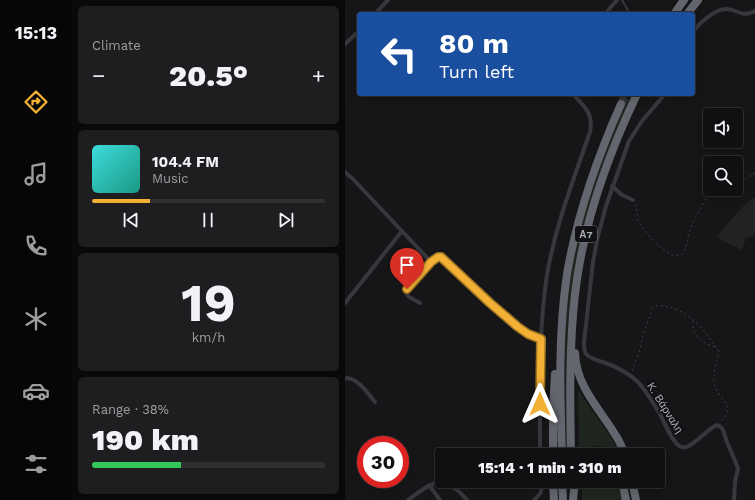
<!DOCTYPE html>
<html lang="en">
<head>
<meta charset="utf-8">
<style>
  :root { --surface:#101012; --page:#1e1e20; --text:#f1f3f6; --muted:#9c9d9f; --line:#303032; --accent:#f2b134 }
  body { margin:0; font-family:"Work Sans",sans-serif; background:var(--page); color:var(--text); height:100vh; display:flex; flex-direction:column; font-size:15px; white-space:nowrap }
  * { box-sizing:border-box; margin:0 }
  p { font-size:13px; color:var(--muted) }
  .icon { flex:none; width:22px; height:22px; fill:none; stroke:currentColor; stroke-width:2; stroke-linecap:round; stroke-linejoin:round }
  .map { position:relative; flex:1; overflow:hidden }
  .details { display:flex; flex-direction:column; gap:6px; padding:6px; background:#09090a; width:273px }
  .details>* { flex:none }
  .guide { position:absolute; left:12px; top:12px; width:338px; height:84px; border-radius:4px; box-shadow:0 2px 10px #0003,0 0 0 1px var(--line); background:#1a4fa0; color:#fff; overflow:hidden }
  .controls { position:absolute; left:358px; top:108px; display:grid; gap:8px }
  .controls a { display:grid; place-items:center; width:40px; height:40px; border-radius:4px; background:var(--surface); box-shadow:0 2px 10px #0003,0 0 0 1px var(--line); font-size:20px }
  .speed { position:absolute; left:12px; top:436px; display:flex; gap:8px; font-size:20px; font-weight:700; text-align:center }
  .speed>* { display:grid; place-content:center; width:52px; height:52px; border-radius:50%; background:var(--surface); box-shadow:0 2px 10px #0003,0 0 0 1px var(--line); line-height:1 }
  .speed .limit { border:6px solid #d22; background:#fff; color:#111 }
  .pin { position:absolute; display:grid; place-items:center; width:34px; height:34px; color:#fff; margin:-41px -17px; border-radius:50% 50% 50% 0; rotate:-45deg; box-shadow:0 0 4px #0007 }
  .pin .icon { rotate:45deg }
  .me { position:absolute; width:44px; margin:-22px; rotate:0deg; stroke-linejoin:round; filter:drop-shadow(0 0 3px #0008) }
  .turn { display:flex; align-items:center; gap:14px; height:84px; padding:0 16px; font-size:18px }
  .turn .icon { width:52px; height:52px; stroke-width:2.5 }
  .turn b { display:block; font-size:28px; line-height:34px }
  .big { font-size:30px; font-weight:800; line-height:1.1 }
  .details .card { flex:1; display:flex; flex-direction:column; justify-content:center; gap:6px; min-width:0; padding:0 14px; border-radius:6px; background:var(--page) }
  .details .dial { align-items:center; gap:0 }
  .dial b { font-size:52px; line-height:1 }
  .song { display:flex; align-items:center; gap:12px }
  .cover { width:48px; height:48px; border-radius:6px; background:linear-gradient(135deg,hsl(180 70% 55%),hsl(170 70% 35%)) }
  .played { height:4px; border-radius:2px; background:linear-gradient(90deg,var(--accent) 25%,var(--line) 25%) }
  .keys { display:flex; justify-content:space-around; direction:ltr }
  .heat { display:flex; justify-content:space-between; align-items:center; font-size:22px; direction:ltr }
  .charge { height:6px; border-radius:3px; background:linear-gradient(90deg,#34c759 38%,var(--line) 0) }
  .trip { position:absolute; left:90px; top:448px; width:230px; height:40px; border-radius:4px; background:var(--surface); box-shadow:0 2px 10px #0003,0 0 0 1px var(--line); font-weight:800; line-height:40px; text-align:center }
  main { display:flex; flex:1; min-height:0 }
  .tabs { display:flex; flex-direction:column; width:72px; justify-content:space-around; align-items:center; background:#060607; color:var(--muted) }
  .tabs .icon { width:28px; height:28px }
  .tabs .on { color:var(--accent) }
  .tabs b { font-size:18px; color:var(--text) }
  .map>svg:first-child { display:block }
  .built { fill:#222225 }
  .green { fill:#1e261f }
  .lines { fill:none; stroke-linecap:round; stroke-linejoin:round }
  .motorway-tunnel { stroke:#333438; stroke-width:8; stroke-dasharray:8 4; stroke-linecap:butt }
  .path { stroke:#3d3f44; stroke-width:1; stroke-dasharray:2 3; stroke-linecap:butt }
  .service { stroke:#37383d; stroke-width:2 }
  .minor { stroke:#37383d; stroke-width:4 }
  .motorway { stroke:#63666e; stroke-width:8 }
  .route-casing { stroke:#9d7322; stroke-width:10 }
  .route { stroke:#f2b134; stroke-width:7 }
  .labels { text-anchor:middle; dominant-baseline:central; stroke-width:4; stroke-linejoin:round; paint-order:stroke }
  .shield { fill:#111113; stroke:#7b7e86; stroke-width:1 }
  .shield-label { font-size:10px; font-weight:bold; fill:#a8adb8 }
  .street-label { font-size:11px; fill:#a8adb8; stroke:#111113 }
</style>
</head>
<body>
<main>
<nav class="tabs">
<b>15:13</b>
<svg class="icon on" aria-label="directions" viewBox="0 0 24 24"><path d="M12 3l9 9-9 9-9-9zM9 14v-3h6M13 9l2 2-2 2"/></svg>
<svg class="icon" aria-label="music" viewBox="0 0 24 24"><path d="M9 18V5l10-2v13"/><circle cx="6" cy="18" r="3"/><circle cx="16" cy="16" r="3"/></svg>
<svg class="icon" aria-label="phone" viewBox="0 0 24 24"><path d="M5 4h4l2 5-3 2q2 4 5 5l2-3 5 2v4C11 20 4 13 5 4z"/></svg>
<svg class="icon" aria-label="climate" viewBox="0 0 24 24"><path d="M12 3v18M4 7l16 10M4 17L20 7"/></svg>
<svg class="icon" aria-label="car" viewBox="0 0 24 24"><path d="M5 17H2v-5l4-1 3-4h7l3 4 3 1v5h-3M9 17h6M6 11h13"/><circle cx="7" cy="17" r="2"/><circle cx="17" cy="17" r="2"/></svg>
<svg class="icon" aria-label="filters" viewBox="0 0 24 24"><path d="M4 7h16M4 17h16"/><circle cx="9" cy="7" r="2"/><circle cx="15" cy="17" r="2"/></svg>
</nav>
<section class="details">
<div class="card"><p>Climate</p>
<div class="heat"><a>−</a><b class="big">20.5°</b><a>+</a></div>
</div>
<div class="card">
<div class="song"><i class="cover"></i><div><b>104.4 FM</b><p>Music</p></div></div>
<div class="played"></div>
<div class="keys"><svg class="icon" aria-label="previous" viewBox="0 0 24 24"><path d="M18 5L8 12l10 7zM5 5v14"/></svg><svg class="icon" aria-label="pause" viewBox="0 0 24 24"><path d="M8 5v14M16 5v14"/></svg><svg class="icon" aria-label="next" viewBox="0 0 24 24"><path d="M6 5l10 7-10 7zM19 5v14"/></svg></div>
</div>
<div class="card dial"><b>19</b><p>km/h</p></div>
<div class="card"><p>Range · 38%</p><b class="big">190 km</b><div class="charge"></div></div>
</section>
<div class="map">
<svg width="410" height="500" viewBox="0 0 410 500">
  <rect width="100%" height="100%" fill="#161618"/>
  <path class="built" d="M410 197V235L401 238 397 250 382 243 372 237 377 230 402 202Z"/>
  <g class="green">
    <path d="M282 99 285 100C259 153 239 214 229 273 225 294 224 315 222 336 220 376 222 416 223 455H221C219 395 217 335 226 275 235 214 257 155 282 99Z"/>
    <path d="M233 389C246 412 264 431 276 455H273C263 446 244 440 236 455H234Z"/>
    <path d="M237 481H275L279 500H237Z"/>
  </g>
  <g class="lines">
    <path class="motorway-tunnel" d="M276 104 281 94"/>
    <g class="path">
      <path d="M391 184 410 173"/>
      <path d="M290 204C293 211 291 218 295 224 299 232 318 251 325 254 330 256 336 257 339 252 341 250 343 237 344 232 349 219 356 208 362 196L365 194 380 189"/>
      <path d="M348 321C346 336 359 344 371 347"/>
      <path d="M287 371 294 353 299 332 308 308 311 306C327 304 344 315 355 326 360 331 363 337 367 342 369 345 372 348 374 352 372 362 368 372 369 383 372 399 393 405 376 421"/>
    </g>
    <path class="service" d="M277 0 285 14"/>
    <g class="minor">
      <path d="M30 14 43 0"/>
      <path d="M260 14 272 0"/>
      <path d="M348 32C354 23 371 8 382 9 394 10 396 18 410 11"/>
      <path d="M0 44 14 31"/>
      <path d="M320 94 297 121 284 141 261 206 253 236 248 262 239 342C239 346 239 351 241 354 246 360 257 361 263 364 274 368 284 374 292 381 301 390 308 403 315 414 319 422 328 444 336 447 347 450 362 428 372 425L376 427 378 430 382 442 391 463 393 469 390 482 389 500"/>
      <path d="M0 172 7 178 86 262"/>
      <path d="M267 186 277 195 288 200"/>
      <path d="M0 303 57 231"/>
      <path d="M75 303C69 299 59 297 61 289L86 262 93 257H96L145 303 173 327 183 334 196 339"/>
      <path d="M0 379 2 378C14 379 23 394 30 402"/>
      <path d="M195 455C195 395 193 334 202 275 210 226 229 179 245 132 249 113 239 107 228 94"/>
      <path d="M84 485 95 500"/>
      <path d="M63 500C88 482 98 472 122 500"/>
      <path d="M189 500C196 494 198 490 196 481"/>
    </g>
    <g class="motorway">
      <path d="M329 14 339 0"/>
      <path d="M342 14 353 0"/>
      <path d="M230 353C231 388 258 412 274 441 276 445 278 450 280 455"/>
      <path d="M208 455V411L210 374"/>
      <path d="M217 455C215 395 213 334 222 274 232 215 252 158 276 104"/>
      <path d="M226 455C225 401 224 347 230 294 238 224 262 157 292 94"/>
      <path d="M240 455C248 451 254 451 262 455"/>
      <path d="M208 481 209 500"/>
      <path d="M217 481 218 500"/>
      <path d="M277 481 281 500"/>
      <path d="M287 481 291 500"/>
      <path d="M228 500 230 481"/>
    </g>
  </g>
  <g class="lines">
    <g class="route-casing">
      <path id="route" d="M62 289 86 262 93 257H96L145 303 173 327 183 334 196 339 195 404"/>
    </g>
    <use href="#route" class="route"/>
  </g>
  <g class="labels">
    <rect class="shield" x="230" y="226" width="22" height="16" rx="3"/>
    <g class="shield-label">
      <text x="241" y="234">Α7</text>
    </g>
    <g class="street-label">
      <text transform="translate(320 408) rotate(58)">Κ. Βάρναλη</text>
    </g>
  </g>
</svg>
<div class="controls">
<a><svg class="icon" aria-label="sound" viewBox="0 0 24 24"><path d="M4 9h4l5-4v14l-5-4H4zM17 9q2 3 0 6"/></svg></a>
<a><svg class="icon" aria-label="search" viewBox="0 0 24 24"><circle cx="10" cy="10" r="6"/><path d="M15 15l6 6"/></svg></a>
</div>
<div class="speed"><div class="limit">30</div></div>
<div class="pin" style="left:62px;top:289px;background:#d93025"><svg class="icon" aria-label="arrive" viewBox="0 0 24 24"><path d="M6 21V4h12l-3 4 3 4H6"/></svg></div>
<svg class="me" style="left:195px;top:404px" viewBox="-20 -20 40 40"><path d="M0-17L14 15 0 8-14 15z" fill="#f2b134" stroke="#fff" stroke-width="4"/></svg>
<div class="trip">15:14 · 1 min · 310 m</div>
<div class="guide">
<div class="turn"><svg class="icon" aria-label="left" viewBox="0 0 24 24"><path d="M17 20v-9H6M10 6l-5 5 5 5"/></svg><div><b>80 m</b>Turn left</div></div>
</div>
</div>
</main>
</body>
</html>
